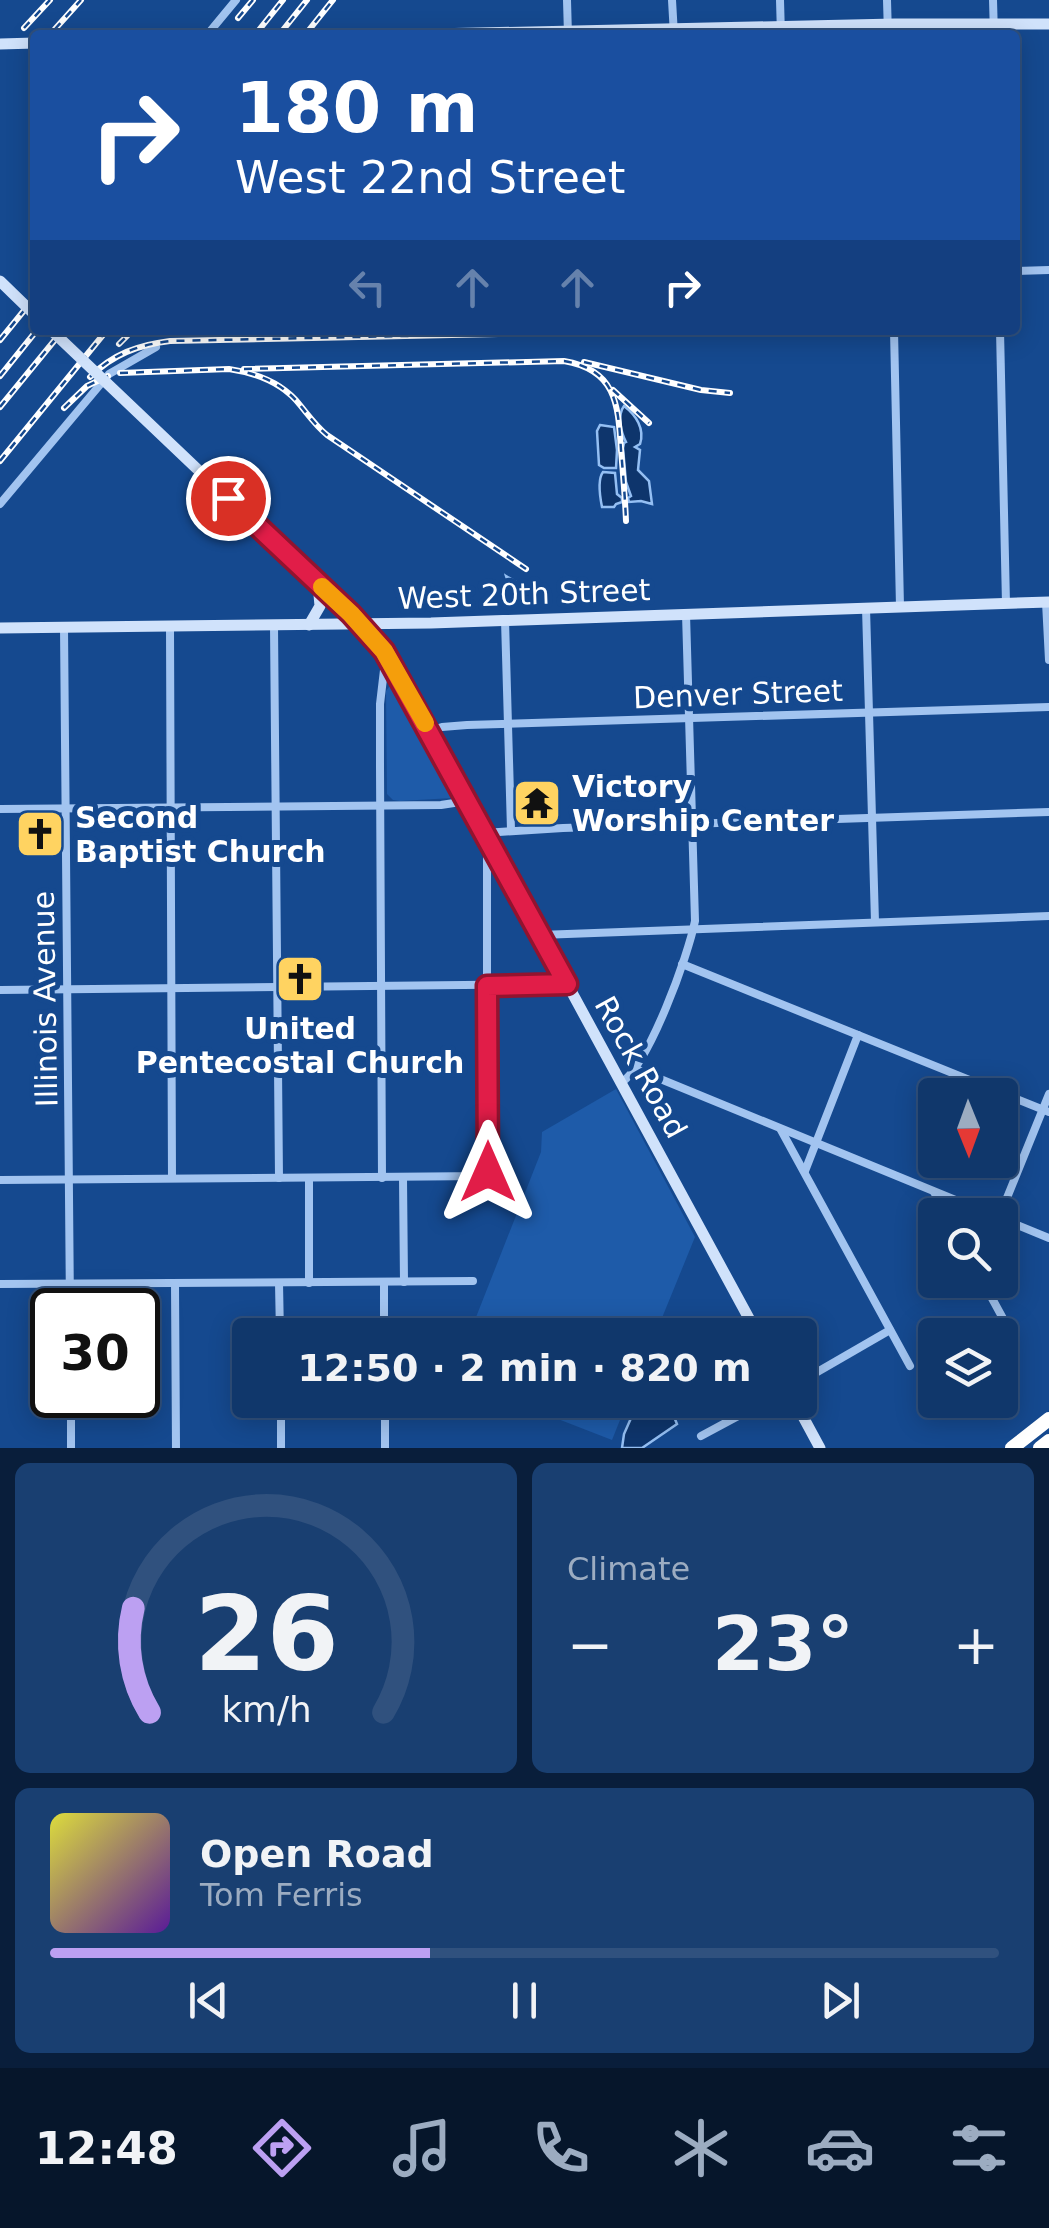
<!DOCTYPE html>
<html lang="en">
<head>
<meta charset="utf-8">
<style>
  :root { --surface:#10376b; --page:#193f71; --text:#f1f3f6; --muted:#9cacc1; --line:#30517e; --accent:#bca0f2 }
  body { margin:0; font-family:"DejaVu Sans",sans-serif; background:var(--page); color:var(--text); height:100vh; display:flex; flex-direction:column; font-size:38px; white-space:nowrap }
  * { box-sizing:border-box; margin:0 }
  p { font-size:32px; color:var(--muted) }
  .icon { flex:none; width:55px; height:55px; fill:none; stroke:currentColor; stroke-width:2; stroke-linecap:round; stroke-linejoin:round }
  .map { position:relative; height:1448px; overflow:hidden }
  .drawer { display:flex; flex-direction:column; gap:15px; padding:15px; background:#091e3b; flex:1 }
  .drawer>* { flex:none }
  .banner { position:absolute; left:30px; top:30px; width:990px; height:305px; border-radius:10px; box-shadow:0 5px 25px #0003,0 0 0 2px var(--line); background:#1a4fa0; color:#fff; overflow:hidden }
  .needle { width:65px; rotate:179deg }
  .tools { position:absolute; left:918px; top:1078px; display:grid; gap:20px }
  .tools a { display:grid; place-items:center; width:100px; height:100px; border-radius:10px; background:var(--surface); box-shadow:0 5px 25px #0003,0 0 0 2px var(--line); font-size:50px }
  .speed { position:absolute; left:30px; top:1288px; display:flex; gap:20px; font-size:50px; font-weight:700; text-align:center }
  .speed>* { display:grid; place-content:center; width:130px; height:130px; border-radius:50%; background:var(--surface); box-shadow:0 5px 25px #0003,0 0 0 2px var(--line); line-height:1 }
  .speed .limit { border:5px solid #111; border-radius:15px; background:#fff; color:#111 }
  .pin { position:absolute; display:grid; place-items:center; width:85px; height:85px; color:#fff; margin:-42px; border:5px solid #fff; border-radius:50%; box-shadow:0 2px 10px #0007 }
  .me { position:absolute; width:110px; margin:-55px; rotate:0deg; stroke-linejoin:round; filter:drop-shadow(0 0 8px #0008) }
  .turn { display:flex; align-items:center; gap:35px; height:210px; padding:0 40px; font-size:45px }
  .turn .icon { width:130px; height:130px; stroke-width:2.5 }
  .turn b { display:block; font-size:70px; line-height:85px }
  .lanes { display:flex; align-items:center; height:95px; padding:0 40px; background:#0003; justify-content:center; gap:50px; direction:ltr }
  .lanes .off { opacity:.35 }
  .big { font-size:75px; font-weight:800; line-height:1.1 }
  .drawer .card { flex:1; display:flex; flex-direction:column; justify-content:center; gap:15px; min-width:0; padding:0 35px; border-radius:15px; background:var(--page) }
  .drawer .dial { align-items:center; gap:0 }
  .dial svg { height:260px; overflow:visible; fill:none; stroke:var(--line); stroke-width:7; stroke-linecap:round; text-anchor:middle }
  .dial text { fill:var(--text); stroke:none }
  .song { display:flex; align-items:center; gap:30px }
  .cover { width:120px; height:120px; border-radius:15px; background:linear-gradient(135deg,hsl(60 70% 55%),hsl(270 70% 35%)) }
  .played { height:10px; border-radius:5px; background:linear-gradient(90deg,var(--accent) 40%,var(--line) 40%) }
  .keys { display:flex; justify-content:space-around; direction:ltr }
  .heat { display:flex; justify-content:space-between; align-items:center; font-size:55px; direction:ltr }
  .drawer .tiles { flex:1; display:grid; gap:15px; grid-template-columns:1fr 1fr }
  .card:last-child { grid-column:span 2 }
  .trip { position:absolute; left:232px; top:1318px; width:585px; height:100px; border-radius:10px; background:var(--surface); box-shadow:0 5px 25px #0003,0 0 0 2px var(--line); font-weight:800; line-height:100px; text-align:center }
  .tabs { display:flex; height:160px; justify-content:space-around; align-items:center; background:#06162b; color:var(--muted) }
  .tabs .icon { width:70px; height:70px }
  .tabs .selected { color:var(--accent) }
  .tabs b { font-size:45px; color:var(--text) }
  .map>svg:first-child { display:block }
  .green { fill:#1e5ba9 }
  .water { fill:#0e356c; stroke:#94bff3; stroke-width:2.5 }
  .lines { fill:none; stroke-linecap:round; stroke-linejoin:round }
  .street { stroke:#a2c4f0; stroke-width:8 }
  .secondary { stroke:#d0e2fb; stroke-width:11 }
  .highway { stroke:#fff; stroke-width:14 }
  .rail-casing { stroke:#fff; stroke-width:6 }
  .rail { stroke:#15498f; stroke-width:2.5; stroke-dasharray:8; stroke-linecap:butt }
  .secondary-bridge { stroke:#d0e2fb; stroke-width:11 }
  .route-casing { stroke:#92132f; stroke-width:25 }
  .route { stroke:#e11d48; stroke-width:18 }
  .slow { stroke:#f59e0b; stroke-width:18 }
  .labels { text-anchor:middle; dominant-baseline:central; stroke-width:10; stroke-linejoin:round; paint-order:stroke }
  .street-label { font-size:30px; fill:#fff; stroke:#15498f }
  .poi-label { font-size:30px; font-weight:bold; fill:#fff; stroke:#15498f; text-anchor:start }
</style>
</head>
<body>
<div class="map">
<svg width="1049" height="1448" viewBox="0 0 1049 1448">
  <rect width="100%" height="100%" fill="#15498f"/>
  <g class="green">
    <path d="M393 682 456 792 453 798 400 801 393 800 387 794 386 691Z"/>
    <path d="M616 1089 695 1237 655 1335H469L541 1152 542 1132Z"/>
    <path d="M509 1400H628L612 1440Z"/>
  </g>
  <g class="water">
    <path d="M624 406C636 415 645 429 640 444L635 447 640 450 638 470 649 481 652 504 641 501 629 502 628 498 631 496 626 482 623 448 624 443 626 442C621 433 617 415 624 406Z"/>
    <path d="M600 425 614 427 617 450 616 468H604L599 465 597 431Z"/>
    <path d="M603 472 615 473 617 494 622 498V502L616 504 614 507H602C600 497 597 480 603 472Z"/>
    <path d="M506 576 549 601 548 603C523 603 513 599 506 576Z"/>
    <path d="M639 1400H667L677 1424 642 1448H622L624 1434Z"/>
  </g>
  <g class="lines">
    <g class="street">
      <path d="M567 0 568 35"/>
      <path d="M672 0 674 35"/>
      <path d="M780 0 781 35"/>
      <path d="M887 0 888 35"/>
      <path d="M993 0 994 35"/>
      <path d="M207 35 236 0"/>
      <path d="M1015 271 1049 270"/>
      <path d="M894 330 900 607"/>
      <path d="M1000 330 1006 604"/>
      <path d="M0 504 109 374 156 347"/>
      <path d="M1046 602 1049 660"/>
      <path d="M866 608 875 922"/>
      <path d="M505 620 511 830"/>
      <path d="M274 626 279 1178"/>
      <path d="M64 627 70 1310"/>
      <path d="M170 627 172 1178"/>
      <path d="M429 731 442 727 467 725 1049 707"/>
      <path d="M0 809 441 805 467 801"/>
      <path d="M484 833 563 828 1049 812"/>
      <path d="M540 935 1049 916"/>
      <path d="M682 964 1049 1112"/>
      <path d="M0 990 567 984"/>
      <path d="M636 1069 992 1215"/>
      <path d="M621 1083C649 1064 688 956 695 921L686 614"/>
      <path d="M781 1130 910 1366"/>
      <path d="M805 1171 858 1035"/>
      <path d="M309 1178V1283"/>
      <path d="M382 1178 380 766V704L384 670"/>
      <path d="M403 1178 404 1282"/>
      <path d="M0 1180 484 1176 487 1172V858"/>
      <path d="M934 1192 947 1215"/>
      <path d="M1000 1215 1049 1094"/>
      <path d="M1000 1218 1049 1238"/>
      <path d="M982 1280 1006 1324"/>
      <path d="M384 1282V1335"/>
      <path d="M279 1283 280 1335"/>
      <path d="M0 1284 473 1281"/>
      <path d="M175 1284 176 1448"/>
      <path d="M800 1382 890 1330"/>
      <path d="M71 1395V1448"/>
      <path d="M281 1400V1448"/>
      <path d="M385 1400V1448"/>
      <path d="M701 1436 768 1400"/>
    </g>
    <g class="secondary">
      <path d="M388 35 895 24H1049"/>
      <path d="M0 44 35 43"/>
      <path d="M255 524C302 569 357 611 394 665L758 1335"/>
      <path d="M309 625 320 606 318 583"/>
      <path d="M0 628 431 623 1049 602"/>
      <path d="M794 1400 820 1448"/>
    </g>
    <g class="highway">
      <path d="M1012 1448 1049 1419"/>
      <path d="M1040 1448 1049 1441"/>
    </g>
    <g class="rail-casing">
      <g id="rail">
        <path d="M238 18 253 0"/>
        <path d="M24 28 50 0"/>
        <path d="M55 29 81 0"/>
        <path d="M255 35 283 0"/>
        <path d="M279 35 307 0"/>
        <path d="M305 35 333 0"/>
        <path d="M0 340 35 297"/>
        <path d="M119 344 133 330"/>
        <path d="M584 362 701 390 730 393"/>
        <path d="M244 369 564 361C617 370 618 405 621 450 623 473 625 497 626 521"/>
        <path d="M120 373 229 369C256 373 282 382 300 405 309 416 316 426 327 435L526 569"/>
        <path d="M0 376 37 330"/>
        <path d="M90 377C113 354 138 345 170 341L637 331"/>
        <path d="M613 390 649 423"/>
        <path d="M0 407 63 330"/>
        <path d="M64 408 87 386 108 376"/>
        <path d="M0 461 107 330"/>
      </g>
    </g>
    <use href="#rail" class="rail"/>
    <g class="secondary-bridge">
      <path d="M0 281 35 315"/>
      <path d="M51 330 255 524"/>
    </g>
  </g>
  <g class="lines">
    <g class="route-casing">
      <path id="route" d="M228 498 351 614 384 651 567 984 487 986 488 1172"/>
    </g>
    <use href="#route" class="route"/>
    <path class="slow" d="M322 587 351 614 384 651 425 723"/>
  </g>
  <defs>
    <g id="temple-square" transform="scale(2.5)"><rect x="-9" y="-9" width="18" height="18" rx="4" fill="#ffd361" stroke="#15498f"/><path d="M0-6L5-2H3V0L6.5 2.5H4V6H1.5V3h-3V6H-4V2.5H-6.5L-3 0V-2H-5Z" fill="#111"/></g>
    <g id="church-square" transform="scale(2.5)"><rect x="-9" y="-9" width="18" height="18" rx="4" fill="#ffd361" stroke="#15498f"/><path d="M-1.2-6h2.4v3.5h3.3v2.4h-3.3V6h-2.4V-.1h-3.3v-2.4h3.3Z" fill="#111"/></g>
  </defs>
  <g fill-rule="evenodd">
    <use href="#temple-square" x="537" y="803"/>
    <use href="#church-square" x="40" y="834"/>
    <use href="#church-square" x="300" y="979"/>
  </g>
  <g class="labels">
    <g class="street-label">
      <text transform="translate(524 594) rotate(-2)">West 20th Street</text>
      <text transform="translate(738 694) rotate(-2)">Denver Street</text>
      <text transform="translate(45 999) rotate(-91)">Illinois Avenue</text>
      <text transform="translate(641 1067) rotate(61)">Rock Road</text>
    </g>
    <g class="poi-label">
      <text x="572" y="786">Victory<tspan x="572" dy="34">Worship Center</tspan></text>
      <text x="75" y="817">Second<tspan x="75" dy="34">Baptist Church</tspan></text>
      <text x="300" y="1028" text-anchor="middle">United<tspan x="300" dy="34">Pentecostal Church</tspan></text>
    </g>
  </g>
</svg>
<div class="tools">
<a><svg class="needle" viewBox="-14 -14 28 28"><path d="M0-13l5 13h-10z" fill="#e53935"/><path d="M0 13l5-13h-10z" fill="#9cacc1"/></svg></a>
<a><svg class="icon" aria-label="search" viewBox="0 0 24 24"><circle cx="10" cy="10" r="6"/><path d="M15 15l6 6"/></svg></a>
<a><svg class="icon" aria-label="layers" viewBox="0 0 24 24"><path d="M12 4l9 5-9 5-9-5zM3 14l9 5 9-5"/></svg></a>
</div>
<div class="speed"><div class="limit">30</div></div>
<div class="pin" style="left:228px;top:498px;background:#d93025"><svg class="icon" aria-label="arrive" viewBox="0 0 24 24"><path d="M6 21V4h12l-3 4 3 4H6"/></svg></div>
<svg class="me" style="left:488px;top:1172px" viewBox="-20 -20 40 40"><path d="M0-17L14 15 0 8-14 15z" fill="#e11d48" stroke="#fff" stroke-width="4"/></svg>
<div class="trip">12:50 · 2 min · 820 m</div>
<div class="banner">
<div class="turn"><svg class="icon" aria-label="right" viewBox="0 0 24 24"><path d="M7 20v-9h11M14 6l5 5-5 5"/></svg><div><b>180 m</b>West 22nd Street</div></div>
<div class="lanes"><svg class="icon off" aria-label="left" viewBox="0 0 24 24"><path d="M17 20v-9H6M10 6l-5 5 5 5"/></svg><svg class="icon off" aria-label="ahead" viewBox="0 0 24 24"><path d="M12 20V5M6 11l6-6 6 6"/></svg><svg class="icon off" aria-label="ahead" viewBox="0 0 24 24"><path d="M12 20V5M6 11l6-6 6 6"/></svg><svg class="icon" aria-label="right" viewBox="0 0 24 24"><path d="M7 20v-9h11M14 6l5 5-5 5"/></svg></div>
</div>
</div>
<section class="drawer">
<div class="tiles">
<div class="card dial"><svg viewBox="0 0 100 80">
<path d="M14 69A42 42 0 1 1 86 69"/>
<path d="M14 69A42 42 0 0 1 9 37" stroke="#bca0f2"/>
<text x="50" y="56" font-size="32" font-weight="700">26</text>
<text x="50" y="72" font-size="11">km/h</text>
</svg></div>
<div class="card"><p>Climate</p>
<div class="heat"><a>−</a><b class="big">23°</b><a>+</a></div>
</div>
<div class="card">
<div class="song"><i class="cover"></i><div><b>Open Road</b><p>Tom Ferris</p></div></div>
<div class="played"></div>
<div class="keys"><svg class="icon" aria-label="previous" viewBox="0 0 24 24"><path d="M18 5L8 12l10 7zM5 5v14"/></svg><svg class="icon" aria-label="pause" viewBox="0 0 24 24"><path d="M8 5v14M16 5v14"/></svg><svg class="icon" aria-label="next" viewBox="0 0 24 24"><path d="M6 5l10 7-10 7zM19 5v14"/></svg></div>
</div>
</div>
</section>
<nav class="tabs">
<b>12:48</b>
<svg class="icon selected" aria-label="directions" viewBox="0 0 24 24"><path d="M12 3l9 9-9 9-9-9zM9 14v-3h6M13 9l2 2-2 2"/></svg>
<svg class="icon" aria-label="music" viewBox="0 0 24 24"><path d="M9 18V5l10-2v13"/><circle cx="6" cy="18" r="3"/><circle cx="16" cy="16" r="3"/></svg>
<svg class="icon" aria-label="phone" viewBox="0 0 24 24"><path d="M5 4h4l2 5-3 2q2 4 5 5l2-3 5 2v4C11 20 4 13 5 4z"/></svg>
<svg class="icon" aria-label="climate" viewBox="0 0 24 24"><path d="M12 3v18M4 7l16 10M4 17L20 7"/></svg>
<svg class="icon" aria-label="car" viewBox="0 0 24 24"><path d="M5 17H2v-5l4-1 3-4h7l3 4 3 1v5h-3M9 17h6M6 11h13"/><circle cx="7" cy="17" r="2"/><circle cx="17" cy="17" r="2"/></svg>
<svg class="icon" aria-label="filters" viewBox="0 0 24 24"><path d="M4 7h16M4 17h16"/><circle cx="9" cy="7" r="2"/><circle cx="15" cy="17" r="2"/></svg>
</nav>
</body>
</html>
